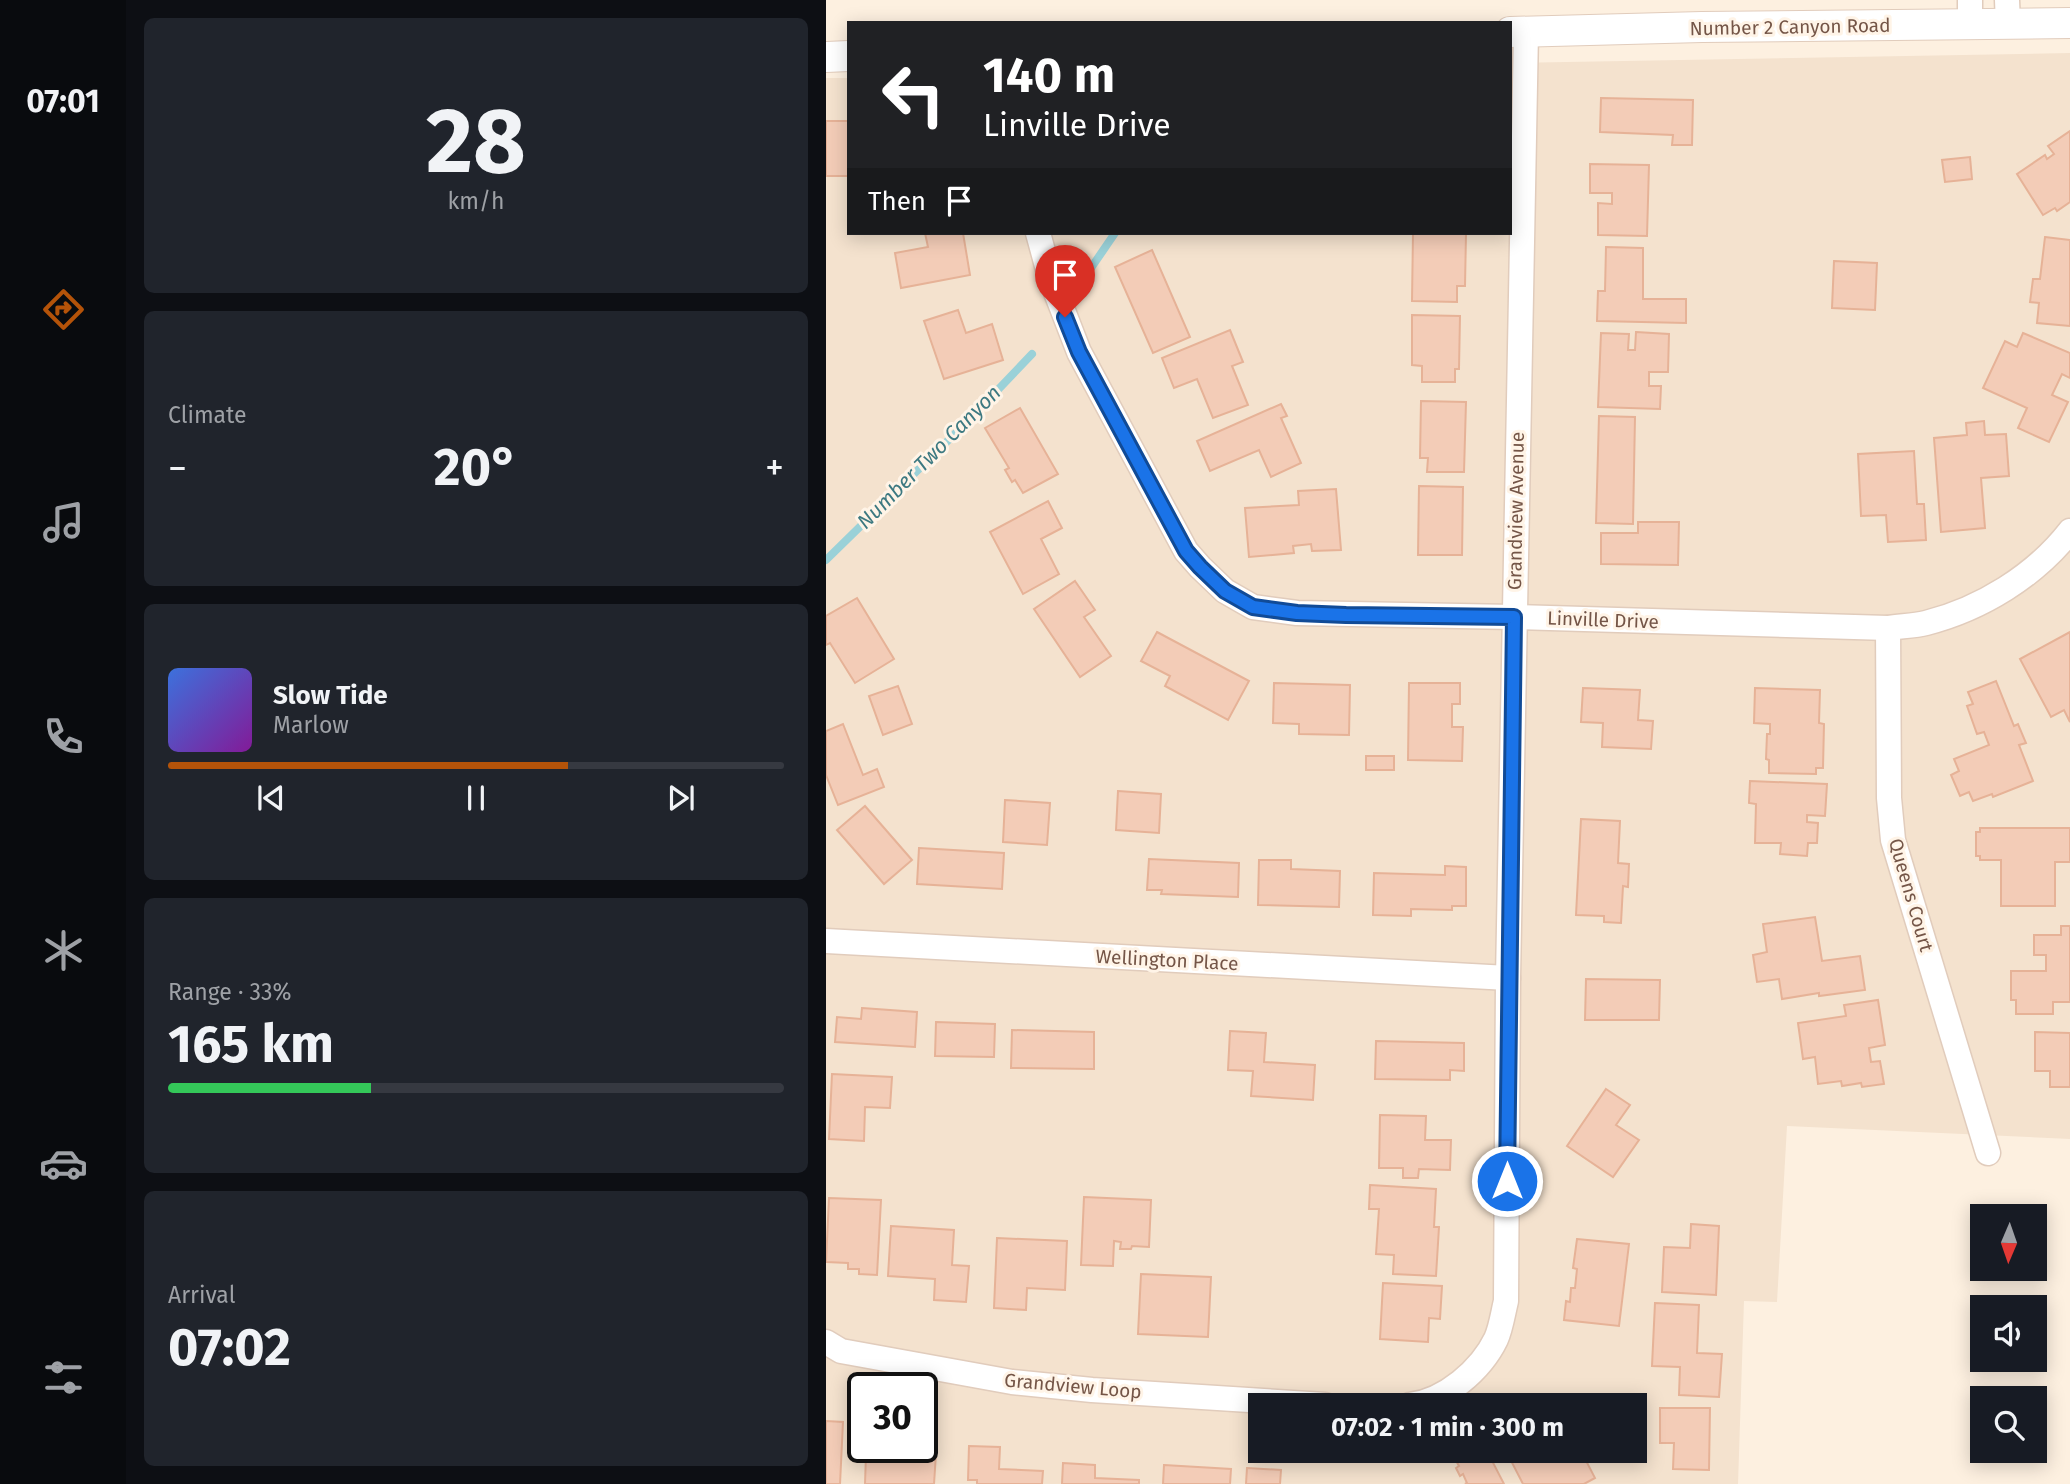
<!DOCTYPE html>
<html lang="en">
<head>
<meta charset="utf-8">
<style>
  :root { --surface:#171b24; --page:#20242c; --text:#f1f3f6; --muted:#9ea1a6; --line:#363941; --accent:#b45309 }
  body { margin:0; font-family:"Fira Sans",sans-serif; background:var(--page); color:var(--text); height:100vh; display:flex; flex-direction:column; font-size:26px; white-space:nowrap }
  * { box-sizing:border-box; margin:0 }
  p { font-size:23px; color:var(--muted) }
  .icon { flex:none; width:38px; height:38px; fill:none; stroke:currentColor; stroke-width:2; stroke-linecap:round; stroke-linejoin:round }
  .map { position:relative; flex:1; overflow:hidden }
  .details { display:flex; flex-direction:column; gap:18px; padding:18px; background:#0d0f14; width:700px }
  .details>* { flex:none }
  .hud { position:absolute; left:21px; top:21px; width:665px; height:214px; border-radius:0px; box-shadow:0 4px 18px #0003; background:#202124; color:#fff; overflow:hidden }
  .needle { width:46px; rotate:182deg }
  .buttons { position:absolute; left:1144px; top:1204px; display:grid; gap:14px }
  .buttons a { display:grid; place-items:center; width:77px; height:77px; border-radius:0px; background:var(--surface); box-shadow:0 4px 18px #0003; font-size:35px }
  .speed { position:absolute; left:21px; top:1372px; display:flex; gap:14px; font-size:35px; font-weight:700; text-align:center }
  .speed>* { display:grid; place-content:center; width:91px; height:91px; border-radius:50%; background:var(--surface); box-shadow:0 4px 18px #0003; line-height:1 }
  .speed .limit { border:4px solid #111; border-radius:10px; background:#fff; color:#111 }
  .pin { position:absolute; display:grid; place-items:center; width:60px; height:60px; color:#fff; margin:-72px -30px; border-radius:50% 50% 50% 0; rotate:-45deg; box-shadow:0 0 7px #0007 }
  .pin .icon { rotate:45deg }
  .me { position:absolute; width:77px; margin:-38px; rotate:0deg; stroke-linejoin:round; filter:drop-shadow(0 0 5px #0008) }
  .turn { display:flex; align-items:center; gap:24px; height:147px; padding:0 21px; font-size:32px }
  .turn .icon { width:91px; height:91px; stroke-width:2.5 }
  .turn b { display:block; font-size:49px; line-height:60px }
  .then { display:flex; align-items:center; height:66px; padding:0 21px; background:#0003; gap:14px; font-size:26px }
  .big { font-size:52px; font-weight:700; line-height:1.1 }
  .details .tile { flex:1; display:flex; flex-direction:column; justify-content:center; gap:10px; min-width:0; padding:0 24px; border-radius:10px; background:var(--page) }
  .details .dial { align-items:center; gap:0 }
  .dial b { font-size:91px; line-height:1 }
  .song { display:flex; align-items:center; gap:21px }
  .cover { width:84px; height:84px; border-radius:10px; background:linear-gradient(135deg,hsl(220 70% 55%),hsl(290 70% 35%)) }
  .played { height:7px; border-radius:4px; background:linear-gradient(90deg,var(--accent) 65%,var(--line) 65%) }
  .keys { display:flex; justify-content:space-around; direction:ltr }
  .heat { display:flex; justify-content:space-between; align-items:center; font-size:38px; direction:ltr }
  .charge { height:10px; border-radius:5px; background:linear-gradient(90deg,#34c759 33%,var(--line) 0) }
  .trip { position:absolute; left:422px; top:1393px; width:399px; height:70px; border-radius:0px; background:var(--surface); box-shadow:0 4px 18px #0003; font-weight:700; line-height:70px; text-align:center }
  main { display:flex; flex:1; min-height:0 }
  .tab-bar { display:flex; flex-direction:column; width:126px; justify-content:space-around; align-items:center; background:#090b0e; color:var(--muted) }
  .tab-bar .icon { width:49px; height:49px }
  .tab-bar .on { color:var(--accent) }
  .tab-bar b { font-size:32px; color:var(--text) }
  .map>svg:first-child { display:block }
  .residential { fill:#f4e2ce; fill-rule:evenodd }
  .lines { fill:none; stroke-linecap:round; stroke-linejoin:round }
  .stream { stroke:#9ad1d8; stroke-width:8 }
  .building { fill:#f3ccb7; stroke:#e6b297; stroke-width:2 }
  .minor-casing { stroke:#e1ccbc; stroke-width:27 }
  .tertiary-casing { stroke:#e1ccbc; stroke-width:32 }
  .minor { stroke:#fff; stroke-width:24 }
  .tertiary { stroke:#fff; stroke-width:30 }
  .route-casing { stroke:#114b97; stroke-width:18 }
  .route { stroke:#1a73e8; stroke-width:12 }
  .labels { text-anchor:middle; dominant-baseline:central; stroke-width:6; stroke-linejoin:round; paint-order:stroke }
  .street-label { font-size:19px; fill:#745547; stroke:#fff4e7 }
  .water-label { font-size:21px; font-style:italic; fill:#3d7981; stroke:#fff4e7 }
</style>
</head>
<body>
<main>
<nav class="tab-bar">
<b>07:01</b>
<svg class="icon on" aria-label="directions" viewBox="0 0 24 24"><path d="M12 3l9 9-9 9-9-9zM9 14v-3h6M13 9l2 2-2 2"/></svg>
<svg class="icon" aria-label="music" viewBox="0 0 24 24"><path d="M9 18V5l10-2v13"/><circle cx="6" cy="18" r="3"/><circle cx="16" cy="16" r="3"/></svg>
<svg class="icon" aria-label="phone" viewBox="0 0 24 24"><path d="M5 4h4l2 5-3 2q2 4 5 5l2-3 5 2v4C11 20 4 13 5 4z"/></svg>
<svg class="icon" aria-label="climate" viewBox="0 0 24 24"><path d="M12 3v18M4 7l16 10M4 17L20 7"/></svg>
<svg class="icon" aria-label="car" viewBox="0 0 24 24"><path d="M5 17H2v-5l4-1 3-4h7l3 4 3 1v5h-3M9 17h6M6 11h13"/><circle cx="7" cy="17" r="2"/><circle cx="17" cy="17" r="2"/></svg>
<svg class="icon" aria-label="filters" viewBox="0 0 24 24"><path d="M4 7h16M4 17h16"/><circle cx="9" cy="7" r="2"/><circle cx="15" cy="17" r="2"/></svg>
</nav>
<section class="details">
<div class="tile dial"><b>28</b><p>km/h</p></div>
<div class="tile"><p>Climate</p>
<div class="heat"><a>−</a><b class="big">20°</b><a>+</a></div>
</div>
<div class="tile">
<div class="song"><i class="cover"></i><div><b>Slow Tide</b><p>Marlow</p></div></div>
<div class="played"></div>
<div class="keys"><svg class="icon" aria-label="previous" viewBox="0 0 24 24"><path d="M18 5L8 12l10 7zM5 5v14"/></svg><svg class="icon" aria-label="pause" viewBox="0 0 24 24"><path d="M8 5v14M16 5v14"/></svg><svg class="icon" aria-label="next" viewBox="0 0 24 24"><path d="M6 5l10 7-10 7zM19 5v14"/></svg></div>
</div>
<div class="tile"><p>Range · 33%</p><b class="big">165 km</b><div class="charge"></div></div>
<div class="tile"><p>Arrival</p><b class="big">07:02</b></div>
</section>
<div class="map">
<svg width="1244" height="1484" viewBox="0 0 1244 1484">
  <rect width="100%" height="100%" fill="#fdf0e0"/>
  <path class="residential" d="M1244 53V1139L961 1126 951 1302 918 1301 912 1484H0V78H23V233H684V63ZM37 1388H96V1447H37ZM434 1405H808V1451H434Z"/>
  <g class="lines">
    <g class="stream">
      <path d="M252 287 289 233"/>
      <path d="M0 560 144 419 206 354"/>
    </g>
  </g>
  <g class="building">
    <path d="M775 98 867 100 866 145H846L847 135 774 132Z"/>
    <rect x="0" y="121" width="23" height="55"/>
    <path d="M1244 131V202L1231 211 1229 208 1217 215 1191 174 1219 155 1221 159 1228 154 1222 146Z"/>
    <path d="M1144 157 1146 179 1119 182 1116 160Z"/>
    <path d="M764 164 823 165 821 236 772 235V203L786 204V193H764Z"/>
    <path d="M99 233H137L144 275 75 288 69 253 102 247Z"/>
    <path d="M587 233H640L639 286H631V302L586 301Z"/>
    <path d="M1219 237 1244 240V326L1211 323 1213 303 1204 302 1207 279H1214Z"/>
    <path d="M780 247 817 248V299H860V323L771 321 772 291H779Z"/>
    <path d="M326 250 364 337 327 353 289 267Z"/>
    <path d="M1008 261 1051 263 1049 310 1006 308Z"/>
    <path d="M132 310 140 333 166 324 177 360 118 379 98 321Z"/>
    <path d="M586 315 634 316 633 369H629V382H596V366L586 365Z"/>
    <path d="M404 330 417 362 406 366 422 405 387 418 371 379 348 388 336 358Z"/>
    <path d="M810 332 843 334 842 372H823V386H835L834 409 772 407 775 333 803 334 802 350H809Z"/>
    <path d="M1197 333 1244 353V378L1236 374 1226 395 1242 402 1223 442 1192 428 1201 408 1157 388 1179 341 1191 347Z"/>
    <path d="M595 401 640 402 638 472H601L602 458H594Z"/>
    <path d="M455 404 461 416 455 418 475 463 445 477 433 450 384 471 371 441Z"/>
    <path d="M194 408 232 474 197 493 189 480 186 482 179 470 183 468 159 428Z"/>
    <path d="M773 416 809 417 807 524 770 523Z"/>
    <path d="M1158 421 1159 435 1180 434 1183 476 1155 478 1159 528 1115 532 1108 438 1141 435 1140 423Z"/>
    <path d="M1088 451 1091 504H1098L1100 540 1062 542 1060 515 1035 516 1032 454Z"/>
    <path d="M593 486 637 487 636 555H592Z"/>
    <path d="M510 489 515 550 486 551 485 544 467 546 468 553 423 557 419 508 473 505 472 491Z"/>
    <path d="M222 501 236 528 215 539 233 574 197 594 164 532Z"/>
    <path d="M812 522H853L852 565 775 564V533H812Z"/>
    <path d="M249 581 269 610 258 617 285 656 254 677 208 609Z"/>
    <path d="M31 598 68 659 29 683 4 643 0 645V616Z"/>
    <path d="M331 632 423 681 402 720 339 686 344 676 315 661Z"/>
    <path d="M1244 632V722L1238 710 1225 717 1194 659Z"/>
    <path d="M1170 681 1188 726 1192 724 1200 743 1193 745 1207 781 1167 797 1166 794 1147 801 1143 792 1134 796 1125 775 1133 771 1128 759 1163 745 1158 732 1151 734 1141 706 1147 704 1142 692Z"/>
    <path d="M448 683 524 685 523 735 473 734V724L447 723Z"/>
    <path d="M583 683H634V704H626V727H637L636 761 582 760Z"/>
    <path d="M72 686 86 724 57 735 43 696Z"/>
    <path d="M757 688 814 690 812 720 827 721 825 749 776 747 777 723 755 722Z"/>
    <path d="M929 688 994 690 993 723 998 724 997 768H990V774L943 773V760L940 759 941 734H944V724L928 723Z"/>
    <path d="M17 724 37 775 51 769 58 787 12 805 0 775V731Z"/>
    <rect x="540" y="756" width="28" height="14"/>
    <path d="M924 781 1001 784 999 816 981 815V822L992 823 991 843H982L981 856 954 854 955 843H929L930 804 923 803Z"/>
    <path d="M292 791 335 794 333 833 290 830Z"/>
    <path d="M179 800 224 803 221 845 177 842Z"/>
    <path d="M39 806 86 860 58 884 11 830Z"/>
    <path d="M755 819 794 821 792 863 803 864 802 887 797 886 795 923 778 922V916L750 915Z"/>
    <path d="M1154 828H1244V862H1229V906H1175V860H1154V856H1150V832H1154Z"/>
    <path d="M93 848 178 853 176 889 91 884Z"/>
    <path d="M323 859 413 863 412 897 335 894 336 890H321Z"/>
    <path d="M433 860H465V869L514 871 513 907 432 905Z"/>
    <path d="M619 866 640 867V906H626V910L585 909V916L547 915 548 873 619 875Z"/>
    <path d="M989 917 996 961 1034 956 1039 990 993 996V993L956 999 953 979 931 982 927 955 941 952 937 924Z"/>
    <path d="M1235 926H1244V1002H1227V1014H1190V1000H1185V971H1220V955H1208V935H1235Z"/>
    <path d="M760 979 834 980 833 1020H759Z"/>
    <path d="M1052 1000 1059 1045 1043 1048 1045 1062 1054 1061 1058 1084 1036 1087 1035 1083 1016 1086 1015 1081 992 1084 989 1057 977 1059 972 1023 1020 1016 1018 1005Z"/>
    <path d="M36 1008 91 1012 89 1047 9 1042 11 1017 35 1019Z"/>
    <path d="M110 1022 169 1024 168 1057 109 1056Z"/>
    <path d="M186 1030 268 1032V1069L185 1068Z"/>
    <path d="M404 1031 440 1033 438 1062 489 1065 487 1100 425 1096 427 1071 402 1070Z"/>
    <path d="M1209 1032 1244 1033V1087H1224V1071H1209Z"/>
    <path d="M550 1041 638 1043V1071L624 1070V1080L549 1079Z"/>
    <path d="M6 1074 66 1077 64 1108 39 1107 38 1141 3 1139Z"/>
    <path d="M780 1089 804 1105 790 1125 813 1140 787 1177 741 1146Z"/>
    <path d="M554 1115 600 1116 599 1140H625L624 1170 593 1169 592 1178H577V1168H553Z"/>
    <path d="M544 1185 610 1189 608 1227H613L610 1276 567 1274 568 1255 550 1254 553 1209H543Z"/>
    <path d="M258 1197 325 1200 323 1247 306 1246 305 1249H294L295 1242 288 1241 287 1266 255 1265Z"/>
    <path d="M3 1198 55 1200 51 1275 33 1274V1269H22V1263L0 1262Z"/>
    <path d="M865 1224 893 1226 890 1295 836 1292 838 1247 864 1248Z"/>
    <path d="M65 1226 128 1230 126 1265 143 1266 140 1302 108 1300 109 1279 62 1276Z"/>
    <path d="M171 1238 241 1241 239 1290 201 1288 200 1310 168 1308Z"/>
    <path d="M751 1239 803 1244 793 1326 738 1320 740 1301 744 1302 745 1288H749L751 1269 747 1268Z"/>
    <path d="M315 1274 385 1277 382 1337 312 1334Z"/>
    <path d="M557 1283 616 1286 614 1319 603 1318 602 1342 554 1339Z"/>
    <path d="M829 1303 873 1305 871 1353 896 1354 893 1397 853 1395 854 1367 826 1366Z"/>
    <path d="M834 1408H884L883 1470 847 1469 848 1443H834Z"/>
    <path d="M0 1421 17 1422 14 1484H0Z"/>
    <path d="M96 1437 111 1438 108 1484H39L40 1454 79 1457V1447H96Z"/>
    <path d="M143 1446 174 1447 173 1469 217 1471 216 1484H151V1480H142Z"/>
    <path d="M645 1451H661L678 1484H639L641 1483 637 1474 634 1476 630 1468 633 1466 629 1459Z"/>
    <path d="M680 1451H755L769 1478 758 1484H697Z"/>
    <path d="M237 1463 269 1465V1478L313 1480V1484H236Z"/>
    <path d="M338 1465 405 1469 404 1484H337Z"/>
    <path d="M421 1468 455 1470 454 1484H420Z"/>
  </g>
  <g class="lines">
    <g class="minor-casing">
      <g id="minor">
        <path d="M1144 0V24"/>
        <path d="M1181 0 1182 24"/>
        <path d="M212 233 224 277 253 352 360 551 374 567 399 591 427 607 471 613 688 617 1062 628C1074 626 1088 626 1100 623 1155 609 1209 576 1244 531"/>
        <path d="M1062 628 1063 798 1067 840 1162 1153"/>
        <path d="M0 941 682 978"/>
        <path d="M0 1342 15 1351 186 1382 266 1390 499 1405"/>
        <path d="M584 1405C619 1401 655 1370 670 1339 675 1328 677 1313 680 1301L682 978 700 32"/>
      </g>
    </g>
    <g class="tertiary-casing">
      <g id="tertiary">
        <path d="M684 32 876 27 1244 23"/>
        <path d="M0 57 23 56"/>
      </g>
    </g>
    <use href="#minor" class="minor"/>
    <use href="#tertiary" class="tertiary"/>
  </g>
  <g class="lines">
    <g class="route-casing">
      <path id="route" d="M239 317 253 352 360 551 374 567 399 591 427 607 471 613 520 615 688 617 681 1181"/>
    </g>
    <use href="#route" class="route"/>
  </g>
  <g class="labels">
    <g class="street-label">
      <text transform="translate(964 27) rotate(-1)">Number 2 Canyon Road</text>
      <text transform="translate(690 511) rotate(-89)">Grandview Avenue</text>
      <text transform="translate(777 620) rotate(2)">Linville Drive</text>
      <text transform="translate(1085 895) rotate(74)">Queens Court</text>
      <text transform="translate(341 960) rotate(3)">Wellington Place</text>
      <text transform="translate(247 1386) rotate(5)">Grandview Loop</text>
    </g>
    <g class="water-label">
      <text transform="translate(103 457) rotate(-45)">Number Two Canyon</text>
    </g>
  </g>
</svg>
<div class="buttons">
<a><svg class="needle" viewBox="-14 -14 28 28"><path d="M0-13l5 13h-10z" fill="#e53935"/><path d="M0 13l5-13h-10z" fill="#9ea1a6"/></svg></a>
<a><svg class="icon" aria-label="sound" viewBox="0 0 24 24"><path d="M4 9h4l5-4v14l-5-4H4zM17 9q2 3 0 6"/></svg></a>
<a><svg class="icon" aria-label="search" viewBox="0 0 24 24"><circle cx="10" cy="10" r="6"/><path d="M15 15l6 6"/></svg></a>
</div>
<div class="speed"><div class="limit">30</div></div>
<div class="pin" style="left:239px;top:317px;background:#d93025"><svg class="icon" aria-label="arrive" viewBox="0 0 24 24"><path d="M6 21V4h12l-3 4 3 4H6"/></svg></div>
<svg class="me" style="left:681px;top:1181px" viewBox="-20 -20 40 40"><circle r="17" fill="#1a73e8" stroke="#fff" stroke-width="3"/><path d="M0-11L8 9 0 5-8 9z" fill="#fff"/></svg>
<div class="trip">07:02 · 1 min · 300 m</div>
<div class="hud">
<div class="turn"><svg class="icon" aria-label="left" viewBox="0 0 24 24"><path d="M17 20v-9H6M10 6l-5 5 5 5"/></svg><div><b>140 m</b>Linville Drive</div></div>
<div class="then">Then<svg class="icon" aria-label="arrive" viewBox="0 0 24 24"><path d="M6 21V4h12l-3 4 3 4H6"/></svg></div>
</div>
</div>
</main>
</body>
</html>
